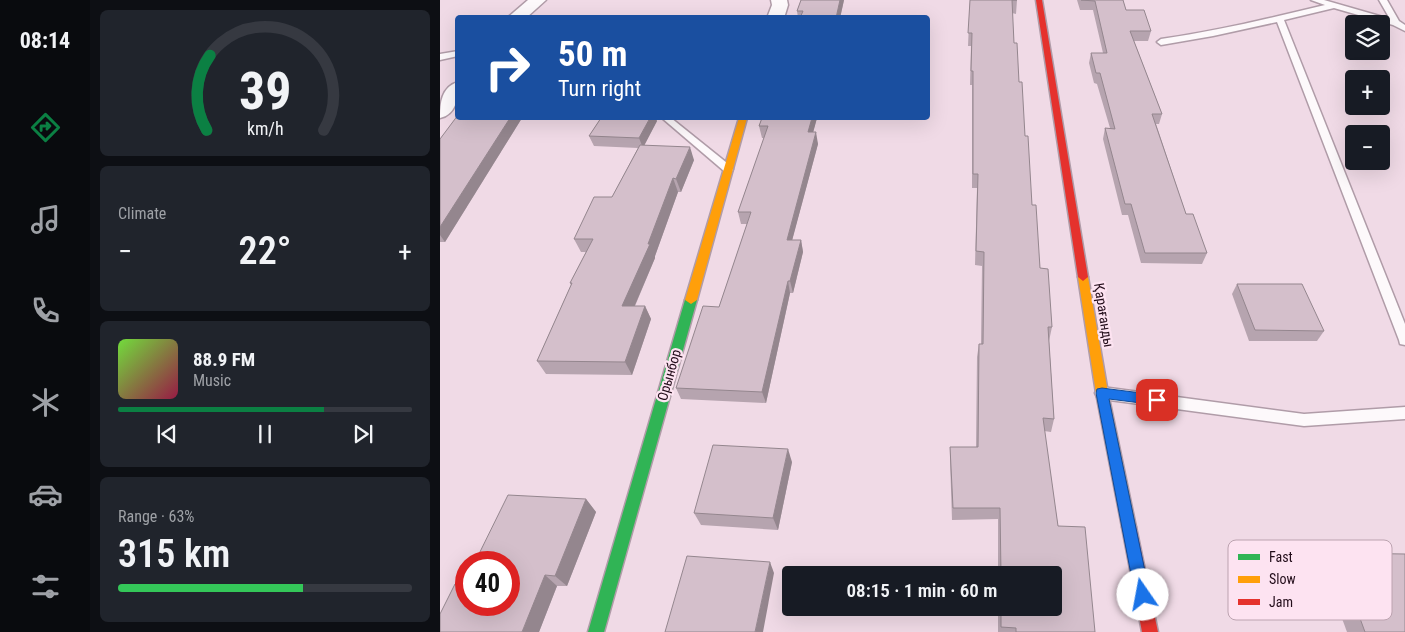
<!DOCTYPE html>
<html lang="en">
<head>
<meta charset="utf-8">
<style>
  :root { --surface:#171b24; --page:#20242c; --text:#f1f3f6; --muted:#9ea1a6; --line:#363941; --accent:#0b8043 }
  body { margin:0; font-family:"Roboto Condensed",sans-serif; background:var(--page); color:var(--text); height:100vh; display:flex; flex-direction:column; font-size:19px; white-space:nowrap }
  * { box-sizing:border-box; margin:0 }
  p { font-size:16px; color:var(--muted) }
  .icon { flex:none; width:28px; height:28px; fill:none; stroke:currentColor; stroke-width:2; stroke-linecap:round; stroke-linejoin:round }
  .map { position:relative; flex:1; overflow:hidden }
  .panel { display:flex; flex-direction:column; gap:10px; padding:10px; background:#0d0f14; width:350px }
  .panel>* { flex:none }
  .top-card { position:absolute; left:15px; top:15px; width:475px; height:105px; border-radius:5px; box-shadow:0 5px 20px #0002; background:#1a4fa0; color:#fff; overflow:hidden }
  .controls { position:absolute; left:905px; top:15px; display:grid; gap:10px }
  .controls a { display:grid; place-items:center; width:45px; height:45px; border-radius:5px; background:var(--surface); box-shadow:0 5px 20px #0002; font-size:25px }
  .speed { position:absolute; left:15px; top:551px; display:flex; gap:10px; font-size:25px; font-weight:700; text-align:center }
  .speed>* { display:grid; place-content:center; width:65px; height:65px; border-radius:50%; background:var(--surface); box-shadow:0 5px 20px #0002; line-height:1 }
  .speed .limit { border:8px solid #d22; background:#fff; color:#111 }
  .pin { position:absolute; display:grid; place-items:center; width:42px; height:42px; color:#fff; margin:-21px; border-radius:10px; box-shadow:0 2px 8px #0006 }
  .me { position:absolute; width:55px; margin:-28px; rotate:348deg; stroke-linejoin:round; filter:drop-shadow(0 0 4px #0008) }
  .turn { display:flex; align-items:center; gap:18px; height:105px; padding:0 20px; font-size:22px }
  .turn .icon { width:65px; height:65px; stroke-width:2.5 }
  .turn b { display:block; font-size:35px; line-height:42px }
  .big { font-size:38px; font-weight:600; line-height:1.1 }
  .panel .widget { flex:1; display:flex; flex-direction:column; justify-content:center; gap:8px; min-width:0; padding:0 18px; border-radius:8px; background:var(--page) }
  .panel .dial { align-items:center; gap:0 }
  .dial svg { height:130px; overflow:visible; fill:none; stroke:var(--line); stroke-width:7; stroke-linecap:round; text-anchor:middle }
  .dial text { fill:var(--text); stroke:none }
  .song { display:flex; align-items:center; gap:15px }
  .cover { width:60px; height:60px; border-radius:8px; background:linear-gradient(135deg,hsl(100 70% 55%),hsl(340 70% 35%)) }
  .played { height:5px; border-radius:2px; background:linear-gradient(90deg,var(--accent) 70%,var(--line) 70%) }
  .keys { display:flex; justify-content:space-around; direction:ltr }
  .heat { display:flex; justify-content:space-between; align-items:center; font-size:28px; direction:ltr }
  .charge { height:8px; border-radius:4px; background:linear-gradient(90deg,#34c759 63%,var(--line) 0) }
  .trip { position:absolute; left:342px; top:566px; width:280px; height:50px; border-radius:5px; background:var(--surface); box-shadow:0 5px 20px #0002; font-weight:600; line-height:50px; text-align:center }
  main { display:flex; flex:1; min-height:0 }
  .tab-bar { display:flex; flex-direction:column; width:90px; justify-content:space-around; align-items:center; background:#090b0e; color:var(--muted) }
  .tab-bar .icon { width:35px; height:35px }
  .tab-bar .selected { color:var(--accent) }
  .tab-bar b { font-size:22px; color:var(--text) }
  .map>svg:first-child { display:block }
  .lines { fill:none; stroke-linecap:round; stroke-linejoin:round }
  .lane-casing { stroke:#b09ca8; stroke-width:3 }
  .street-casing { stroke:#b09ca8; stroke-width:3 }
  .fast-casing { stroke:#b09ca8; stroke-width:3 }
  .slow-casing { stroke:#b09ca8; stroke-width:3 }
  .jam-casing { stroke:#b09ca8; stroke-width:3 }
  .lane { fill:#fdf9fb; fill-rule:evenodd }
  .street { fill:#fdf9fb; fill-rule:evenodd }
  .fast { fill:#30b455; fill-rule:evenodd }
  .slow { fill:#ff9f0a; fill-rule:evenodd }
  .jam { fill:#e5322d; fill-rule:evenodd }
  .wall { fill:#b6a4af }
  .shaded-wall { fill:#94868e }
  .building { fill:#d4bfcb; stroke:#94868e }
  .route { fill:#1a73e8; stroke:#114b97 }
  .labels { text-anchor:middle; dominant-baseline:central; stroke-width:4.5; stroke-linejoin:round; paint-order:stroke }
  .street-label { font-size:14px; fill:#230d1a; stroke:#fde3f1 }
  .key { fill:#fde3f1; stroke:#bca3b0; stroke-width:1 }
  .key-label { font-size:14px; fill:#230d1a }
</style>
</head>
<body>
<main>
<nav class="tab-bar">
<b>08:14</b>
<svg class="icon selected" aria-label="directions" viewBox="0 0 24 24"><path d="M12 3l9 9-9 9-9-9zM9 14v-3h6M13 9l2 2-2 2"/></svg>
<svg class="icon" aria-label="music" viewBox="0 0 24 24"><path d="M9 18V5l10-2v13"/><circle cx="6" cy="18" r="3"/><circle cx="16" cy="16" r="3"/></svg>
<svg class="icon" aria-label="phone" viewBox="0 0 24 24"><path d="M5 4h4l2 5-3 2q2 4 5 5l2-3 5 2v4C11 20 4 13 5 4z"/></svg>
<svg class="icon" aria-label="climate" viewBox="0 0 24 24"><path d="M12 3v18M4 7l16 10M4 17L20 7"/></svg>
<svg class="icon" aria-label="car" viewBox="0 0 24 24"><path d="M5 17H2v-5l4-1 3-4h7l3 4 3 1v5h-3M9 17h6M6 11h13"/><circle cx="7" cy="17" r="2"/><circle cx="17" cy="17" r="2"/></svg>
<svg class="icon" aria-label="filters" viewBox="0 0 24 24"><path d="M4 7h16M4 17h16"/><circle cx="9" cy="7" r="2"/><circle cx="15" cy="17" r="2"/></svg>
</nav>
<section class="panel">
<div class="widget dial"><svg viewBox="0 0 100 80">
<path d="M14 69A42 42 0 1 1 86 69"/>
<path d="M14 69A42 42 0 0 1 16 23" stroke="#0b8043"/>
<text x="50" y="56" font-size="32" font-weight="700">39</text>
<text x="50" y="72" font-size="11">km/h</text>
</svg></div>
<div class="widget"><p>Climate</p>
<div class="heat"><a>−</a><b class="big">22°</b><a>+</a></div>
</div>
<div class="widget">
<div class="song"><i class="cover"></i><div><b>88.9 FM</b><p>Music</p></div></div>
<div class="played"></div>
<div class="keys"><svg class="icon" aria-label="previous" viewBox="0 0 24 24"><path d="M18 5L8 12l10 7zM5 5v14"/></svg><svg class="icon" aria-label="pause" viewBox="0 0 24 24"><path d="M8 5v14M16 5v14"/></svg><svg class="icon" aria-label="next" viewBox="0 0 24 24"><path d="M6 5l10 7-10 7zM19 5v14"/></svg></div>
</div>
<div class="widget"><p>Range · 63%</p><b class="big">315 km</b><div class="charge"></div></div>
</section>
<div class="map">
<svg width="965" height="632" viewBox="0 0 965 632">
  <rect width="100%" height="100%" fill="#f0dae6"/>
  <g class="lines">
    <g class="lane-casing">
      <g id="lane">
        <path d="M871 0H884L950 19 939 0H947L959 21 965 25V31L953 25 894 8 844 20 965 324V345L960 344 959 340 837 22 773 36 721 45 717 42 721 39C777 31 831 18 885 5Z"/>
        <path d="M18 51V56L0 60V54Z"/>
        <path d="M222 118H231L292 167 293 169 292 171H284Z"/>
        <path d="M662 387 864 414 965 407V419L864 426 662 399 657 397 655 393 657 389Z"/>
      </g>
    </g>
    <g class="street-casing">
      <g id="street">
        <path d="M88 0H106L86 18H67Z"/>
        <path d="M331 0H347L348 5 344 18H327L332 5Z"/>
        <path d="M18 82C18 97 17 114 0 118 0 104 1 87 18 82Z"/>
      </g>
    </g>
    <g class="fast-casing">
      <path id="fast" d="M251 296 257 300 164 632H148L245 300Z"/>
    </g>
    <g class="slow-casing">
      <g id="slow">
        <path d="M299 118H307L257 300 251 304 245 300Z"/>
        <path d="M643 273 648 277 668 393 696 527 694 532 689 534 684 532 682 527 656 393 638 277Z"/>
      </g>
    </g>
    <g class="jam-casing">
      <g id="jam">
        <path d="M596 0H602L648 277 643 281 638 277Z"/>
        <path d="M689 520 694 522 696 527 718 632H702L682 527 684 522Z"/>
      </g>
    </g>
    <use href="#lane" class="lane"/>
    <use href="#street" class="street"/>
    <use href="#fast" class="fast"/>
    <use href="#slow" class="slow"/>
    <use href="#jam" class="jam"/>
  </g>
  <g class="wall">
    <path d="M361 0H404L400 18H358L357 11Z"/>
    <path d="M530 0H577L576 14 572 13 574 43 579 82 592 205 600 268 612 327 609 341 614 419 611 432 604 431 618 526 655 632H558V608H614V575H558V519L512 520 510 459V447H536L537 357 539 344H541L542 266 535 265 537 188H532V85H530L531 46H528Z"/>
    <path d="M637 0H683L686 10 711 31 708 41H694L722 114 719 124H716L746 214 767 253 762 264 701 263 688 215H682L663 139 665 128H670L657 84 654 83 649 63 651 53H663L653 10H640Z"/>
    <path d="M18 118H82L5 242H0V139Z"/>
    <path d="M322 118H377L373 132 378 144 352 240H361L363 252 353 293H350L326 403 241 399 236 388 279 307 307 224H301L298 212 324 138H322L319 126Z"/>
    <path d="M217 121 204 145 254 160 241 192H238L215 256V258L195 306H205L211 319 192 375 106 374 97 361 131 285 130 283 146 252H141L134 239 172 197 198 148 154 146 149 136Z"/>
    <path d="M797 284 884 331 877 341H809L792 294Z"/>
    <path d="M352 462 338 530 261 525 254 513Z"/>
    <path d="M146 499 156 512 127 586H117L99 632 25 585Z"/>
    <path d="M896 553 965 632H907L882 564Z"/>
  </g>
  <g class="shaded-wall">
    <path d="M400 0H404L400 18H396Z"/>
    <path d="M70 118H82L5 242 0 235V227Z"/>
    <path d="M210 118H216L217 121 203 148 199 138Z"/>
    <path d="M372 118H377L370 144 368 132Z"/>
    <path d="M376 132 378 144 349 252 347 240Z"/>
    <path d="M250 147 254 160 241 192 236 179Z"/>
    <path d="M233 178 238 192 215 256V258L189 319 182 306 208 244Z"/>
    <path d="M361 240 363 252 353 293 350 281Z"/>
    <path d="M348 281 350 293 326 403 322 392Z"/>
    <path d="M205 306 211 319 192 375 185 362Z"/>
    <path d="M348 449 352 462 338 530 333 518Z"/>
    <path d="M146 499 156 512 127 586 115 576Z"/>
    <path d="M330 562 334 573 323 632H315Z"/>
    <path d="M105 575 117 586 99 632H82Z"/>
  </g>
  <g class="building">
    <path d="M361 0H400L396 18H360L363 11H357Z"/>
    <path d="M530 0H577H572L574 43H577L579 82H582L585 136H588L592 205H596L600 268 608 269 612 327H608L614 419 603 418 618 526 645 527 655 632H576V628L561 627V608H614V575H561L560 508H513L510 447H538L539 344H543L544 252 536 251 538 174H533V71H531L532 33H528Z"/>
    <path d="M641 0H683L686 10H704L711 31H690L722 114H712L746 214H753L767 253H705L691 204H685L665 128 675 129 660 73H656L651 53H667L655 1Z"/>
    <path d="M18 115V118H70L0 227V139Z"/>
    <path d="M161 118H210L199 138 149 136Z"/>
    <path d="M322 118H372L368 132H376L347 240H361L350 281H348L322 392 236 388 263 306 279 307 311 212H298L328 126H319Z"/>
    <path d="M200 145 250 147 236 179 233 178 208 244H210L182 306H205L185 362 97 361 132 283H130L153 239H134L154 197H172Z"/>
    <path d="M797 284H862L884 331 815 330Z"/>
    <path d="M273 445 348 449 333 518 254 513Z"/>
    <path d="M68 495 146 499 115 576 105 575 82 632H0V614L15 584 25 585 26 582V605H69V562H35Z"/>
    <path d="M896 553 965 554V632H925Z"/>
    <path d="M247 556 330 562 315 632H225Z"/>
  </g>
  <path class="route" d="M662 388 717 395 721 396 723 400 721 404 717 405 669 399 710 595 708 600 703 603 697 600 695 595 656 393 657 389Z"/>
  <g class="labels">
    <g class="street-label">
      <text transform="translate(664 315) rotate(81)">Қарағанды</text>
      <text transform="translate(229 375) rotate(-74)">Орынбор</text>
    </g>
  </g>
  <rect x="788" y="540" width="164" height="80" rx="8" class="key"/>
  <rect x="798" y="554" width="22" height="6" fill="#30b455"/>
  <rect x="798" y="576" width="22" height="7" fill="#ff9f0a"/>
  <rect x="798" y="599" width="22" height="6" fill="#e5322d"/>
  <g class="key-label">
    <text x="829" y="562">Fast</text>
    <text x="829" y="584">Slow</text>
    <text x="829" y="607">Jam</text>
  </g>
</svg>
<div class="controls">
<a><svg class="icon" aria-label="layers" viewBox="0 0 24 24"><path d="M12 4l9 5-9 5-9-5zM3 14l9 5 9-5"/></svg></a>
<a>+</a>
<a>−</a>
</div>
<div class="speed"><div class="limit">40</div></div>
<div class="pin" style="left:717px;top:400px;background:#d93025"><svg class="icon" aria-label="arrive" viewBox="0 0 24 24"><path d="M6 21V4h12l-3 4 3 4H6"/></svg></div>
<svg class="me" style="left:703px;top:595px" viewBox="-20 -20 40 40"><circle r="19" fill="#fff"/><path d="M0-13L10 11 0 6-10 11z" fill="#1a73e8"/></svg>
<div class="trip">08:15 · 1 min · 60 m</div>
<div class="top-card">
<div class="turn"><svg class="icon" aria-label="right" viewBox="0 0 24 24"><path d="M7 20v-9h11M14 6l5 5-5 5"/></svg><div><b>50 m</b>Turn right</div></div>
</div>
</div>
</main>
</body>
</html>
